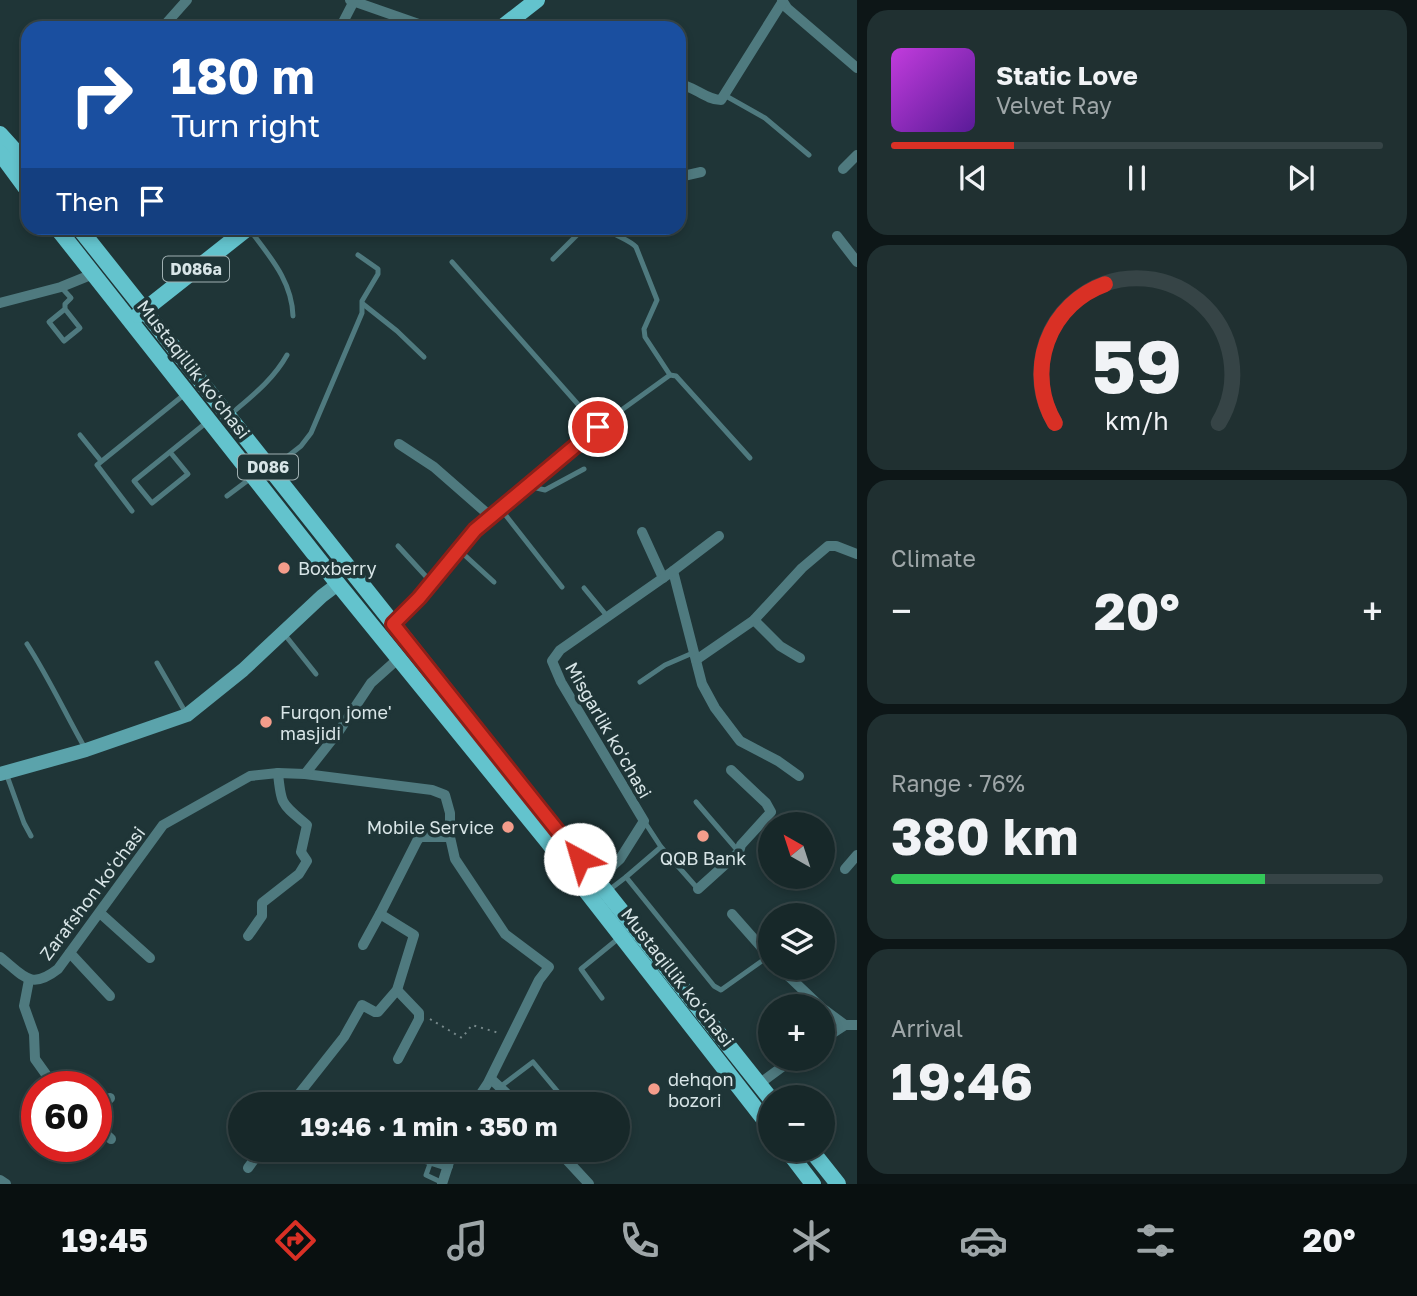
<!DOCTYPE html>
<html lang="en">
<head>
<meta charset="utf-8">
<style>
  :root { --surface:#172829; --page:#203031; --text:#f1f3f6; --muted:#9ea6a8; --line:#364446; --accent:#d93025 }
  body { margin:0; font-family:"Golos Text",sans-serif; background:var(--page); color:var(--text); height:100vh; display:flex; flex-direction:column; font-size:26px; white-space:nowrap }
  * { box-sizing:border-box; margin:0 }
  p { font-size:23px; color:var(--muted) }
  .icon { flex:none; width:38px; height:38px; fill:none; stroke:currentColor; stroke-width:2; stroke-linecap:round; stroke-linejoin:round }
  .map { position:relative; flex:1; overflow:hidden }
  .sheet { display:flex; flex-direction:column; gap:10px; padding:10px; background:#0d1617; width:560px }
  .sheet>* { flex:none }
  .hud { position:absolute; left:21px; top:21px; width:665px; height:214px; border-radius:21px; box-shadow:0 4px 10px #0003,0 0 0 2px var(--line); background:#1a4fa0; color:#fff; overflow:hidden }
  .needle { width:46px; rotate:321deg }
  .fabs { position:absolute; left:758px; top:812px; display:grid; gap:14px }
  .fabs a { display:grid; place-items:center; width:77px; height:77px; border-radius:50%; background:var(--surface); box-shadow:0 4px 10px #0003,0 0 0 2px var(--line); font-size:35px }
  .speed { position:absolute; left:21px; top:1071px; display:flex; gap:14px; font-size:35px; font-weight:700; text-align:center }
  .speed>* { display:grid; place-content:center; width:91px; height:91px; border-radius:50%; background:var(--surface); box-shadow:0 4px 10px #0003,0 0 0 2px var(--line); line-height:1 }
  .speed .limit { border:10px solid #d22; background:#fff; color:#111 }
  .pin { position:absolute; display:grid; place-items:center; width:60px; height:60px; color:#fff; margin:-30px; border:4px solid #fff; border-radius:50%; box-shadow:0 2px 7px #0007 }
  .me { position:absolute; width:77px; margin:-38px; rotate:321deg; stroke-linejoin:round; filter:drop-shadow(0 0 5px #0008) }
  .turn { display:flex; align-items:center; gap:24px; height:147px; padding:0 35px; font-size:32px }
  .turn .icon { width:91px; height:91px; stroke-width:2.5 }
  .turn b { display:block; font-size:49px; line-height:60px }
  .then { display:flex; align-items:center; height:66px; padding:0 35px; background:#0003; gap:14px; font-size:26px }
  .big { font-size:52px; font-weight:700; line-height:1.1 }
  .sheet .widget { flex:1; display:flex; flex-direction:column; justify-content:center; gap:10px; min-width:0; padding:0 24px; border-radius:21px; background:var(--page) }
  .sheet .dial { align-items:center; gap:0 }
  .dial svg { height:182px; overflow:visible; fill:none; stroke:var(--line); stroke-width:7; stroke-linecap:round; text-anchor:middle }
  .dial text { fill:var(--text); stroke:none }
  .song { display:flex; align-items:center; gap:21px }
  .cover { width:84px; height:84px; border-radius:10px; background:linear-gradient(135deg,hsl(290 70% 55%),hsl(270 70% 35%)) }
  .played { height:7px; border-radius:4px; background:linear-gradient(90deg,var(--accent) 25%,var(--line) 25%) }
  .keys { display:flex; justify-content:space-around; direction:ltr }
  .heat { display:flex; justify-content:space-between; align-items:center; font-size:38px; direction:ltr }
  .charge { height:10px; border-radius:5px; background:linear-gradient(90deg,#34c759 76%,var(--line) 0) }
  .trip { position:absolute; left:228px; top:1092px; width:402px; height:70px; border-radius:35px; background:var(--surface); box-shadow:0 4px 10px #0003,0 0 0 2px var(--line); font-weight:700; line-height:70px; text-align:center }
  .tabs { display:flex; height:112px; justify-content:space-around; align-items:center; background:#091010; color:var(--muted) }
  .tabs .icon { width:49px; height:49px }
  .tabs .active { color:var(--accent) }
  .tabs b { font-size:32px; color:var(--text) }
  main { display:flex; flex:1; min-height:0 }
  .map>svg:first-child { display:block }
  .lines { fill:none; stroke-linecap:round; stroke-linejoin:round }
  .path { stroke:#76888a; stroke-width:2; stroke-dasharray:2 5; stroke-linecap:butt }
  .lane { stroke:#4f7a7f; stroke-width:5 }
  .street { stroke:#4f7a7f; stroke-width:10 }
  .secondary { stroke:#5ba3ab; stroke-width:14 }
  .primary { stroke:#63c3cd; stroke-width:16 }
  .route-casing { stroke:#8d1f18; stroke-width:18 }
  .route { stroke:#d93025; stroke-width:12 }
  .poi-dot { fill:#f49d8b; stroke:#1f3537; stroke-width:2.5 }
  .labels { text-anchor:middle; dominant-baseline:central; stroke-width:7; stroke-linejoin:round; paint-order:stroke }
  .shield { fill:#1f3537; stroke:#a0b0b2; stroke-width:2 }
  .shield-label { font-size:16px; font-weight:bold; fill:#d8e5e7 }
  .street-label { font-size:18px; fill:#d8e5e7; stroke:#1f3537 }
  .poi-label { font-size:18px; fill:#d8e5e7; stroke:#1f3537; text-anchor:start }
</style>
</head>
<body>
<main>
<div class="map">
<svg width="857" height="1184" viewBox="0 0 857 1184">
  <rect width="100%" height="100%" fill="#1f3537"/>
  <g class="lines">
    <path class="path" d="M430 1019 462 1038 472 1025 499 1033"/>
    <g class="lane">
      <path d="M726 96 765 118 809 155"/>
      <path d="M605 228C615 236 630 240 636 247L657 300 644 329 645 337 670 375"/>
      <path d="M250 230C270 257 292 281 293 316"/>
      <path d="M553 259 584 228"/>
      <path d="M452 262 598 427"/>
      <path d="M61 287 71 298 65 304V309L80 328 64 341 49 322 65 309"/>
      <path d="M363 304 397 331 424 357"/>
      <path d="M231 414C252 396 273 380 287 355"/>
      <path d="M80 435 101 461"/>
      <path d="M170 452 188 474 152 503 134 481 207 422"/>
      <path d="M273 468 301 446 311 433 362 313V301L378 274V269L358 255"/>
      <path d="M584 469 545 490 528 486 598 427 670 375 676 376 750 458"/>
      <path d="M227 496 251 478"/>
      <path d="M500 508 562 587"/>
      <path d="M132 511 97 465 185 394"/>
      <path d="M398 546 432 583"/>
      <path d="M459 550 494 582"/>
      <path d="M584 588 607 616"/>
      <path d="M285 635 316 674"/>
      <path d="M27 644C49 678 66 715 86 750"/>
      <path d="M157 663 187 715"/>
      <path d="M640 682 665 665 695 652"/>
      <path d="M6 773 24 823 31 836"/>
      <path d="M696 802 739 852"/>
      <path d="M661 847 698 889"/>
      <path d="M626 877 661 847 644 821"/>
      <path d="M609 890 626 877 714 986 721 990 769 956"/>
      <path d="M602 998 581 969 619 938"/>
      <path d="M500 1087 533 1062 568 1104"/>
      <path d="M431 1161 426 1175 443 1183"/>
    </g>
    <g class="street">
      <path d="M350 0 430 28"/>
      <path d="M782 0 787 8 857 68"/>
      <path d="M162 28 187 0"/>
      <path d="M340 28 354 1"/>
      <path d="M679 84C694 86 706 100 721 100L783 1"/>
      <path d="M843 169 857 155"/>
      <path d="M679 177 701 172"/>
      <path d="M837 236 857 262"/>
      <path d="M0 303 61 287 93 274"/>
      <path d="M399 444 434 467 490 516"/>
      <path d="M642 532 663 578"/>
      <path d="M673 571 702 684 715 708 740 741 778 761 799 776"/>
      <path d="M754 620 780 646 800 658"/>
      <path d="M392 624 419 598 475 530 528 486"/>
      <path d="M696 660 754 620 802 568 828 546H836L857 554"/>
      <path d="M305 774 432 790 445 795 450 813V837L455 859 505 934 549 967 539 980 488 1083 474 1104"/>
      <path d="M845 869 857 855"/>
      <path d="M597 880 620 859 644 821 561 682 552 661 560 650 673 571 719 536"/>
      <path d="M698 889 739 852 741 845 771 812 766 803 731 770"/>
      <path d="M100 913 150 958"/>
      <path d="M732 914 770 957"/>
      <path d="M248 936 262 916V903L299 874 307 861 301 852 307 825C282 804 281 806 278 773"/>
      <path d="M363 945 380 914"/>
      <path d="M70 953 110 996"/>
      <path d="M0 957C23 975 30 991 58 969L163 825 250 776 278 773 305 774 339 731 371 683 399 658"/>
      <path d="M780 968 820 1006"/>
      <path d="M29 980 24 1006 34 1034 35 1059 55 1087"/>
      <path d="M397 990 419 1013V1019L398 1059"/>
      <path d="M822 1008 845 1025"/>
      <path d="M822 1040 845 1025H857"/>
      <path d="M491 1079 518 1104"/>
      <path d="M759 1084 793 1059"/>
      <path d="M291 1104 344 1037 362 1005 375 1012H378L397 990 414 935 380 914 417 841 420 837H450"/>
      <path d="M96 1111 110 1098"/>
      <path d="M96 1125 111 1139"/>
      <path d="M397 1150 448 1166"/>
      <path d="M561 1150 565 1158 589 1184"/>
      <path d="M248 1168 261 1150"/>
      <path d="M0 1180 6 1184"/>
      <path d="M442 1184 453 1150"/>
    </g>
    <path class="secondary" d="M0 774 86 750 187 715 243 670 322 596 338 584"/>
    <g class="primary">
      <path d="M501 28 537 0"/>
      <path d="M0 134 28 165"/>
      <path d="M0 153 28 191"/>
      <path d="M57 228 338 584 547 841 770 1127"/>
      <path d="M79 228 770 1098"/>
      <path d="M138 315 248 228"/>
      <path d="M787 1150 813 1184"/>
      <path d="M811 1150 838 1184"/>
    </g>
  </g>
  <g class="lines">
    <g class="route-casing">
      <path id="route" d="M580 859 393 624 419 598 475 530 598 427"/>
    </g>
    <use href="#route" class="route"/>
  </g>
  <g class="poi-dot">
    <circle cx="284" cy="568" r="7"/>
    <circle cx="266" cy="722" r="7"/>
    <circle cx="508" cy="827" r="7"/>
    <circle cx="703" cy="836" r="7"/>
    <circle cx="654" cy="1089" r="7"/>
  </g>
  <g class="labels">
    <g class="shield">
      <rect x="163" y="256.5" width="66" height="25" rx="5"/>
      <rect x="238" y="454.5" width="60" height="25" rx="5"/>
    </g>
    <g class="shield-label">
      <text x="196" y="269">D086a</text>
      <text x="268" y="467">D086</text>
    </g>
    <g class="street-label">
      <text transform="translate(194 369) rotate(52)">Mustaqillik koʻchasi</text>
      <text transform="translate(609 730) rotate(60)">Misgarlik koʻchasi</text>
      <text transform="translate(92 893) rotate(-53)">Zarafshon koʻchasi</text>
      <text transform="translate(678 977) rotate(52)">Mustaqillik koʻchasi</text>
    </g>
    <g class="poi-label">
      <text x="298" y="568">Boxberry</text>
      <text x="280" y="712">Furqon jome'<tspan x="280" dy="21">masjidi</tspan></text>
      <text x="494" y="827" text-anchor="end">Mobile Service</text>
      <text x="703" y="858" text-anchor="middle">QQB Bank</text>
      <text x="668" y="1079">dehqon<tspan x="668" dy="21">bozori</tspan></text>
    </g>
  </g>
</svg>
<div class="fabs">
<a><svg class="needle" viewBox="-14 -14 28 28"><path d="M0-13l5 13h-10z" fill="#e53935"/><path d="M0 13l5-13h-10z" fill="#9ea6a8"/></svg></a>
<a><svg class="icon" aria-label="layers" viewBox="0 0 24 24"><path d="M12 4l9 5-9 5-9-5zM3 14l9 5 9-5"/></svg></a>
<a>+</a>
<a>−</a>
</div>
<div class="speed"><div class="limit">60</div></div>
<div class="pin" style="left:598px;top:427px;background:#d93025"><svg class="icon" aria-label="arrive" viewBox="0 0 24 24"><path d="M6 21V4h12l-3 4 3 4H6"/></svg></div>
<svg class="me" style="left:580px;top:859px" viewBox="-20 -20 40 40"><circle r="19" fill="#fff"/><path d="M0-13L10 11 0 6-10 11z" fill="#d93025"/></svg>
<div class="trip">19:46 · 1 min · 350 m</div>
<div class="hud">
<div class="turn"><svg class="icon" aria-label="right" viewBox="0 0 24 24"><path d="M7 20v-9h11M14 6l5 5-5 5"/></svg><div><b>180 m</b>Turn right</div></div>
<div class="then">Then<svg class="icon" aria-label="arrive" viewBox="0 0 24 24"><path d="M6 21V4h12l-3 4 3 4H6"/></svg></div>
</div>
</div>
<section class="sheet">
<div class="widget">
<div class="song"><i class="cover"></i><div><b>Static Love</b><p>Velvet Ray</p></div></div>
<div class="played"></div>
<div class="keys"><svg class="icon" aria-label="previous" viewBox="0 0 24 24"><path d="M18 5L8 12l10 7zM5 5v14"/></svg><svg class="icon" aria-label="pause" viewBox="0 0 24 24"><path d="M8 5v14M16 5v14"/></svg><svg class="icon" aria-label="next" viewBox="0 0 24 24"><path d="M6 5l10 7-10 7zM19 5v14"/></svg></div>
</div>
<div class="widget dial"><svg viewBox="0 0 100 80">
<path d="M14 69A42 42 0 1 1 86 69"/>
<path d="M14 69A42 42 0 0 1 36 8" stroke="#d93025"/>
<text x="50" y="56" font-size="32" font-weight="700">59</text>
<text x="50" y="72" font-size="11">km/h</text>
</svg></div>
<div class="widget"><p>Climate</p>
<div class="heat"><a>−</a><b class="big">20°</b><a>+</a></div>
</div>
<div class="widget"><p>Range · 76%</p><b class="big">380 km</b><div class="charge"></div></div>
<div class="widget"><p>Arrival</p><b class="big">19:46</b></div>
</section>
</main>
<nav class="tabs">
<b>19:45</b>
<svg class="icon active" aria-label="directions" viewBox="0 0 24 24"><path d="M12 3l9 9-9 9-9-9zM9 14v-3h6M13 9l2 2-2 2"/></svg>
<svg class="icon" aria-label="music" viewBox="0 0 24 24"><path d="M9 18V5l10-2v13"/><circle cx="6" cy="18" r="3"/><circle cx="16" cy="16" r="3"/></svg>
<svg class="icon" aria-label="phone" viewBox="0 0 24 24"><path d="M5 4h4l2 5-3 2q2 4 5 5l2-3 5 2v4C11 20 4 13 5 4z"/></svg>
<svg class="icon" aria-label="climate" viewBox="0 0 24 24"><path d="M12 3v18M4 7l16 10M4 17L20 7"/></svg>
<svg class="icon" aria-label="car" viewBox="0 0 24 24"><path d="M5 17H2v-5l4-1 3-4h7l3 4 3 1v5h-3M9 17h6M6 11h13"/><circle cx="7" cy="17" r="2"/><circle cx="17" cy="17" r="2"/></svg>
<svg class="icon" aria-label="filters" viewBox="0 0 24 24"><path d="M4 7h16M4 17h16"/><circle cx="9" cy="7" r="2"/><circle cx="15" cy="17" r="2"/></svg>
<b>20°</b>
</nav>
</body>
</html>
